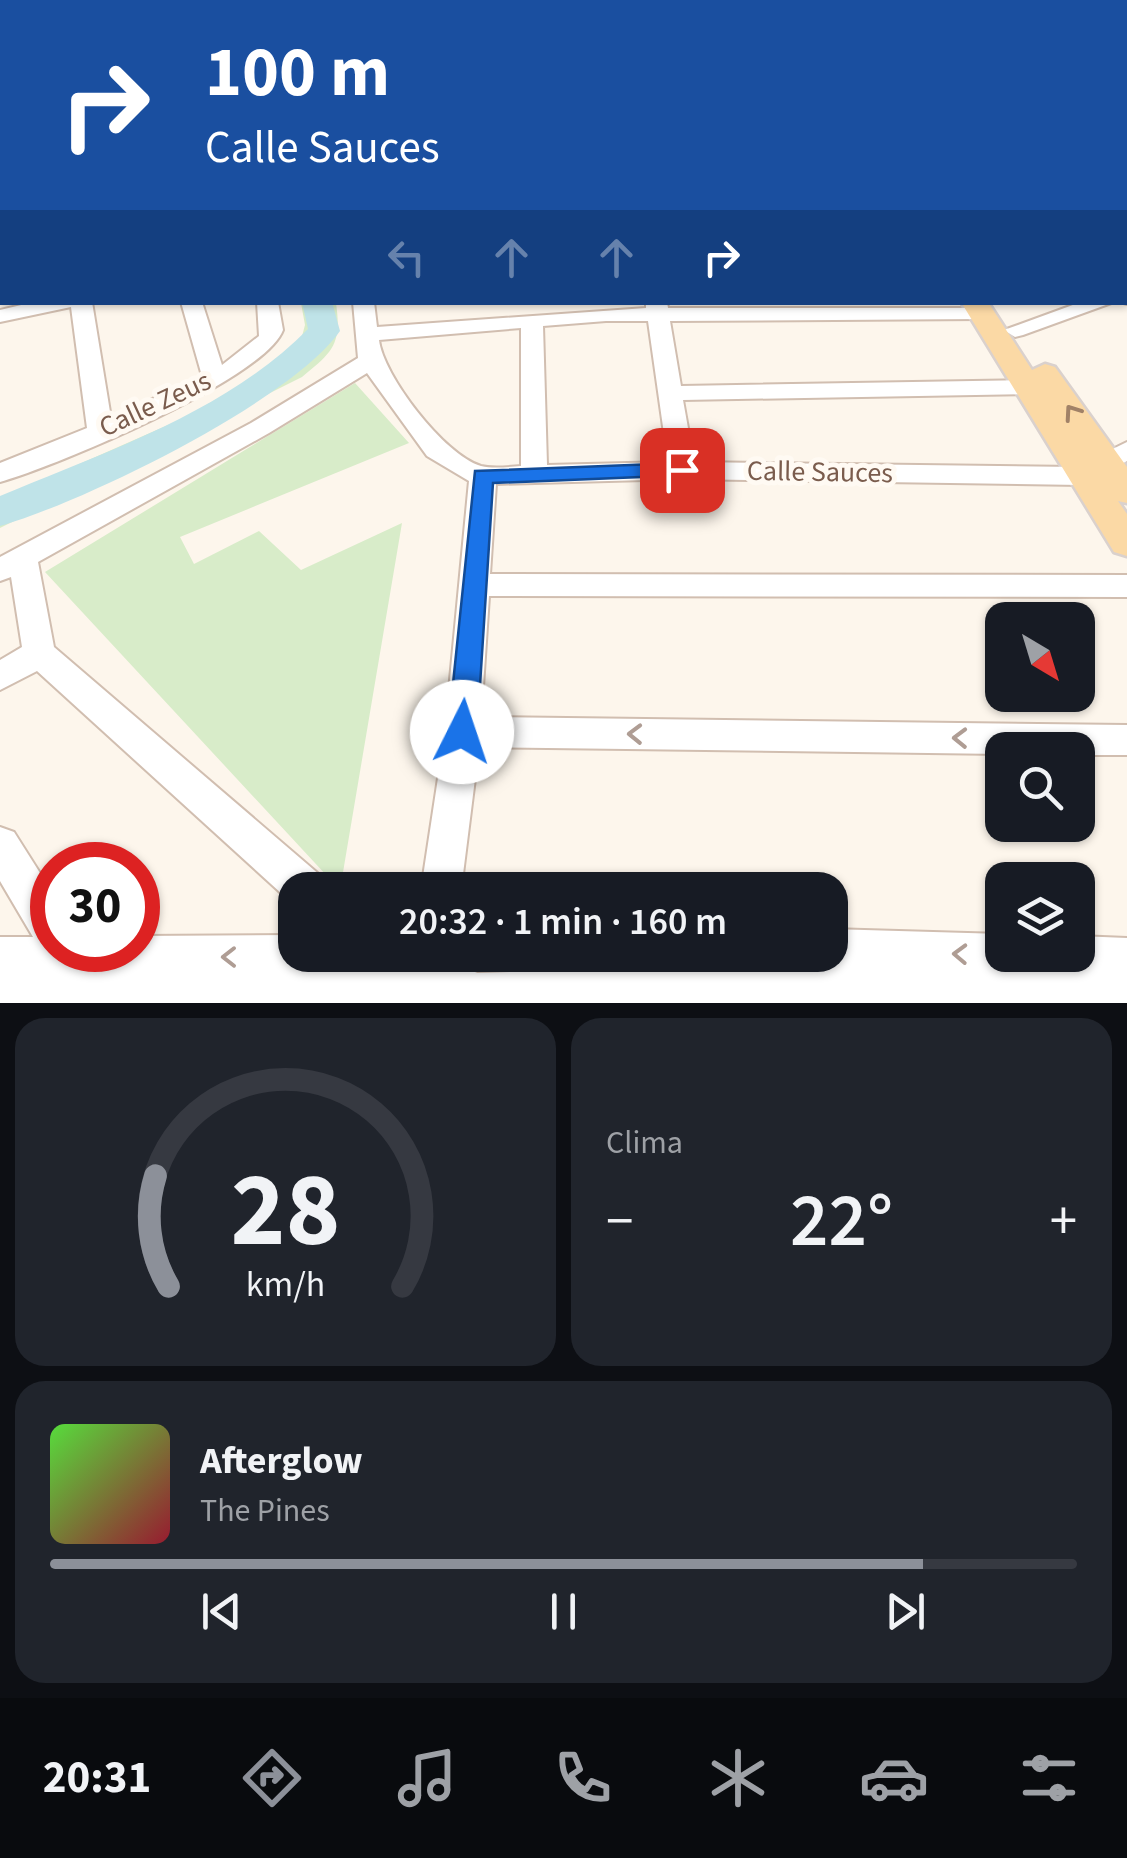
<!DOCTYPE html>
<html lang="es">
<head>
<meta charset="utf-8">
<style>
  :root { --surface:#171b24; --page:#20242c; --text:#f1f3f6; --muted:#9ea1a6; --line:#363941; --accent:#8c9099 }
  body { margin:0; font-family:"Source Sans 3",sans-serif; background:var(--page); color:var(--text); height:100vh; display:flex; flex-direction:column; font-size:38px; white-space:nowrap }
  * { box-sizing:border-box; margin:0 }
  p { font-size:32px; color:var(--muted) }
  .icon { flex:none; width:55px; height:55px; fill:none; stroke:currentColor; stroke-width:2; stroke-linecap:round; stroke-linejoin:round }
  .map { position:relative; height:1003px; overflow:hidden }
  .sheet { display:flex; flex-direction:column; gap:15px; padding:15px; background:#0d0f14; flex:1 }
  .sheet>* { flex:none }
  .top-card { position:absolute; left:0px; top:0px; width:1128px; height:305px; box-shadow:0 2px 8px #0004; background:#1a4fa0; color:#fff; overflow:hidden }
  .needle { width:65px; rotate:142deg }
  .buttons { position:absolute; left:985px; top:602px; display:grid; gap:20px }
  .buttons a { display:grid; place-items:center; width:110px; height:110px; border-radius:20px; background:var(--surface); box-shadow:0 2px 8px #0004; font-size:50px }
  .speed { position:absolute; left:30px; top:842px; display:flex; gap:20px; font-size:50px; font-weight:700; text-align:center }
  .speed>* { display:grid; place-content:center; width:130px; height:130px; border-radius:50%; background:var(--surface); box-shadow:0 2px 8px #0004; line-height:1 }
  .speed .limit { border:15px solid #d22; background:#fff; color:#111 }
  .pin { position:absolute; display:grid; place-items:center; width:85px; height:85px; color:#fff; margin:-42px; border-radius:20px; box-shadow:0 5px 15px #0006 }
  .me { position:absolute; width:110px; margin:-55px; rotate:4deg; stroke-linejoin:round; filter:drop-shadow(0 0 8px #0008) }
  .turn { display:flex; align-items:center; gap:35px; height:210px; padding:0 40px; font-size:45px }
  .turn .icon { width:130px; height:130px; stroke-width:2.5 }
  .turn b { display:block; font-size:70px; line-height:85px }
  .lanes { display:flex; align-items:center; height:95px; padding:0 40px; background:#0003; justify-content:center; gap:50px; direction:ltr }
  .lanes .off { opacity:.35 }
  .big { font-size:75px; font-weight:600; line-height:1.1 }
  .sheet .card { flex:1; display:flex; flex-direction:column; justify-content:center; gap:15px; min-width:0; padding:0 35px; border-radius:30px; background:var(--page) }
  .sheet .dial { align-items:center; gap:0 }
  .dial svg { height:260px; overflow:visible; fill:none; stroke:var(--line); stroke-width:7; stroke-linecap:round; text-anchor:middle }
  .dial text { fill:var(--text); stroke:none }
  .song { display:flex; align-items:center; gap:30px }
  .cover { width:120px; height:120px; border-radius:15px; background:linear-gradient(135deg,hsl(110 70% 55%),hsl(350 70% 35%)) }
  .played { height:10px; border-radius:5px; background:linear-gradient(90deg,var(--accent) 85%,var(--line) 85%) }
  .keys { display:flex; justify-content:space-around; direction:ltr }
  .heat { display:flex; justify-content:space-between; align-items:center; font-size:55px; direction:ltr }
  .sheet .tiles { flex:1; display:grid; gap:15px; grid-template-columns:1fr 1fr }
  .card:last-child { grid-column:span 2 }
  .trip { position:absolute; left:278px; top:872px; width:570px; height:100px; border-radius:30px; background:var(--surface); box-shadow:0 2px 8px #0004; font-weight:600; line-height:100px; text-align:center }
  .tabs { display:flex; height:160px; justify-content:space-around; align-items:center; background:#090b0e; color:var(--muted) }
  .tabs .icon { width:70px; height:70px }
  .tabs .selected { color:var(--accent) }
  .tabs b { font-size:45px; color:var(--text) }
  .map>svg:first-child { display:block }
  .green { fill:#d8ecc9 }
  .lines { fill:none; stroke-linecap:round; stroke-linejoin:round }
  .river { fill:#bfe3e8; fill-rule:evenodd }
  .minor-casing { stroke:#d1beb0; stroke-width:4 }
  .major-casing { stroke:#dad1cd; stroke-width:5 }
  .minor { fill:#fff; fill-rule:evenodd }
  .major { fill:#fbd9a5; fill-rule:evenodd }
  .wall { fill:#d1b7a8 }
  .building { fill:#f3d5c3; stroke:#aa9588; stroke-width:2.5 }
  .oneway { stroke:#a18267 }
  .oneway2 { stroke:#af9d94 }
  .route { fill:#1a73e8; stroke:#114b97; stroke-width:2.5 }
  .labels { text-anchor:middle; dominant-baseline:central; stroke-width:10; stroke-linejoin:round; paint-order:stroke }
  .street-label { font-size:28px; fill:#7a5c4d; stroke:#fffaf3 }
</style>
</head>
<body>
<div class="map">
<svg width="1127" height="1003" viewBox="0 0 1127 1003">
  <rect width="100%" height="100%" fill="#fdf6ec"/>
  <g class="green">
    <path d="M301 303H336C342 344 333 352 302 377L0 528V499L184 418 260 374 301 340 305 325Z"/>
    <path d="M355 383 409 443 180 537 194 564 259 531 301 570 402 523 340 890 45 572Z"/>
  </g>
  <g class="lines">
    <g class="river">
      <path d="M249 0H268L269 2H251Z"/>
      <path d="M302 302H332L340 331C291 401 84 502 0 526V496C105 452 226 412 308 329Z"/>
    </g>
    <g class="minor-casing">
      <g id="minor">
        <path d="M0 0H10L2 3Z"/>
        <path d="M30 0H42L43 2H32Z"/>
        <path d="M209 0H223L225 2H211Z"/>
        <path d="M290 0H304L306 2H292Z"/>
        <path d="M665 0H795L796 1 664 2Z"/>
        <path d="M803 0H901L903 2H802Z"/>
        <path d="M0 23 2 24V30L0 31Z"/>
        <path d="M1127 63V71L1125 72V64Z"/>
        <rect x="0" y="85" width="2" height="8"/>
        <rect x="0" y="132" width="2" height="10"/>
        <rect x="1125" y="167" width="2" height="12"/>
        <rect x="0" y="192" width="2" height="10"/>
        <rect x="1125" y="200" width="2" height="10"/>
        <path d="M1125 232 1127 233V247L1125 246Z"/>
        <path d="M1125 291H1127V304L1120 302H1125Z"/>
        <path d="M34 302H92L111 418 202 376 181 302H202L222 365 259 336 257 302H278L283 330C265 379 54 467 0 482V463L87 428 71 307 0 322V310Z"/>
        <path d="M353 302H374L377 327 646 308V302H667L668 308H989V318L981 319 670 321 681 386 1029 380 1041 387 1029 394 683 400 694 462 1076 467 1127 442V461L1081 485 682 479 496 484 490 574 1127 575V597L489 596 481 717 1127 725V755H1078V750H1002V754L479 747 461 890H421L445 732 469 481 427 456 367 373 269 433 38 562 54 647 321 876 327 890H295L293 904 37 671 0 690V660L22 647 11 577 0 581V557L251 423 358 358ZM606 321H648L668 462 547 465 543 326ZM521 328V466C508 467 493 469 481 466 444 455 383 375 379 340Z"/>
        <path d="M1081 302H1114L1023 335 1015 337 1004 330Z"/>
        <path d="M0 827 14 832 52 892V950H138V936L295 935V955H488L482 970 475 973 671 967V955H713L714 966 820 967 811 955H830V929L1002 934V955H1078V936L1127 938V1003H0V937H33L0 881Z"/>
      </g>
    </g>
    <g class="major-casing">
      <g id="major">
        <path d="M782 0H797L798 2H784Z"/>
        <path d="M1030 0H1051L1052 2H1032Z"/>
        <rect x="1125" y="29" width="2" height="10"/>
        <path d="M961 302H988L1032 370 1045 364 1055 367 1127 467V503L1118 501 1127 514V556L1114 552Z"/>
      </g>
    </g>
    <use href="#minor" class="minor"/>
    <use href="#major" class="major"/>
  </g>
  <rect class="wall" x="1125" y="72" width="2" height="86"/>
  <rect class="building" x="1125" y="72" width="2" height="61"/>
  <defs><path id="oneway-chevron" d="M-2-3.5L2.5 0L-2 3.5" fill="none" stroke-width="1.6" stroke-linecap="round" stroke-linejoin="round" transform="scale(2.5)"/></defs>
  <use class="oneway" href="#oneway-chevron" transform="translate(1072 412) rotate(-125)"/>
  <g class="oneway2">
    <use href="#oneway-chevron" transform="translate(635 734) rotate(-179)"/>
    <use href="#oneway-chevron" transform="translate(960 738) rotate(-179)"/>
    <use href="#oneway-chevron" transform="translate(960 954) rotate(-178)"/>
    <use href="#oneway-chevron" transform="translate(229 957) rotate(180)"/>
  </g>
  <path class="route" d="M682 463 689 465V475L493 483 477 732 473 740 462 744 452 740 448 732 475 471Z"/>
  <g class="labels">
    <g class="street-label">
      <text transform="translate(155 404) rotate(-25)">Calle Zeus</text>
      <text transform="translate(820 472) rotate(1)">Calle Sauces</text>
    </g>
  </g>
</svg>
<div class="buttons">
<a><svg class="needle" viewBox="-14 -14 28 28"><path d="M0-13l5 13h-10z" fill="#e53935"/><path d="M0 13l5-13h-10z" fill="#9ea1a6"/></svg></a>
<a><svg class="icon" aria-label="search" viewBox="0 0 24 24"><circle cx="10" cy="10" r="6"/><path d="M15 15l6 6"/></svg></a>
<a><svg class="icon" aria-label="layers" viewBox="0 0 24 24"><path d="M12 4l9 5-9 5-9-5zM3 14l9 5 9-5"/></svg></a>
</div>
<div class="speed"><div class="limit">30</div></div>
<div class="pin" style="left:682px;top:470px;background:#d93025"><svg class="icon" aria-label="arrive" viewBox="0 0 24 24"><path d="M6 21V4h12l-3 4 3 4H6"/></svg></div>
<svg class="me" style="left:462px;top:732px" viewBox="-20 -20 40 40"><circle r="19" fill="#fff"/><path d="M0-13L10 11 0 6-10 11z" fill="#1a73e8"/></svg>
<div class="trip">20:32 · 1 min · 160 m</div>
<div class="top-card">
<div class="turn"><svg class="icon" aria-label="right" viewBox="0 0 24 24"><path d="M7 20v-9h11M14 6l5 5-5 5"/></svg><div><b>100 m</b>Calle Sauces</div></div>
<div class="lanes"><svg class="icon off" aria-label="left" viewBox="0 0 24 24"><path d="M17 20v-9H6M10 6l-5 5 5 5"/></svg><svg class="icon off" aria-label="ahead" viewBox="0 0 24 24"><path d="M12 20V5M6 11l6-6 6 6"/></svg><svg class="icon off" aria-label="ahead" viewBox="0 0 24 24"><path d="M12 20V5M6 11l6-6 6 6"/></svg><svg class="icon" aria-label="right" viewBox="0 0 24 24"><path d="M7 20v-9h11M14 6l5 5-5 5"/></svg></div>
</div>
</div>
<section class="sheet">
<div class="tiles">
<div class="card dial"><svg viewBox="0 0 100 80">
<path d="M14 69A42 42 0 1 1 86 69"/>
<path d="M14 69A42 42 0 0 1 10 35" stroke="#8c9099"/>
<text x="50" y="56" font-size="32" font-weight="700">28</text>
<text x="50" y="72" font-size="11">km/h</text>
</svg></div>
<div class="card"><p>Clima</p>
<div class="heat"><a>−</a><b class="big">22°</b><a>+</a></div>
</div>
<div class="card">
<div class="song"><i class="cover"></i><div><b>Afterglow</b><p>The Pines</p></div></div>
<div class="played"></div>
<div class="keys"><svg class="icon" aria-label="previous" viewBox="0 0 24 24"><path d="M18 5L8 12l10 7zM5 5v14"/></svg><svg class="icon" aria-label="pause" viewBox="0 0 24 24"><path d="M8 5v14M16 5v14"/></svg><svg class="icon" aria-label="next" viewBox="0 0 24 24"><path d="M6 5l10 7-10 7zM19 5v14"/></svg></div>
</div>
</div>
</section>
<nav class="tabs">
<b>20:31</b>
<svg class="icon selected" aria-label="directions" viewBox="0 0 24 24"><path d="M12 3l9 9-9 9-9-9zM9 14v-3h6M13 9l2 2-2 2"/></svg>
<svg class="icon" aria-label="music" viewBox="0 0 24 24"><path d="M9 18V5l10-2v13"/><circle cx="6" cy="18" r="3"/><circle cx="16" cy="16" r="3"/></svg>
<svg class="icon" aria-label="phone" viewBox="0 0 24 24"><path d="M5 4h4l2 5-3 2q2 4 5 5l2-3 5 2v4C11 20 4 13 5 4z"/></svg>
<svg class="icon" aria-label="climate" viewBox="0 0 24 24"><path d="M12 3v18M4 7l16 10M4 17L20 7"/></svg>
<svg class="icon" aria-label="car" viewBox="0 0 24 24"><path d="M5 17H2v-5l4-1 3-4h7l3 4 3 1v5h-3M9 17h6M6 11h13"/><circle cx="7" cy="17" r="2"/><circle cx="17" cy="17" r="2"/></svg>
<svg class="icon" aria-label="filters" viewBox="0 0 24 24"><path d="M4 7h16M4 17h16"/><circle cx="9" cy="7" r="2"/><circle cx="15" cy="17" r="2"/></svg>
</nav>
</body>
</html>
